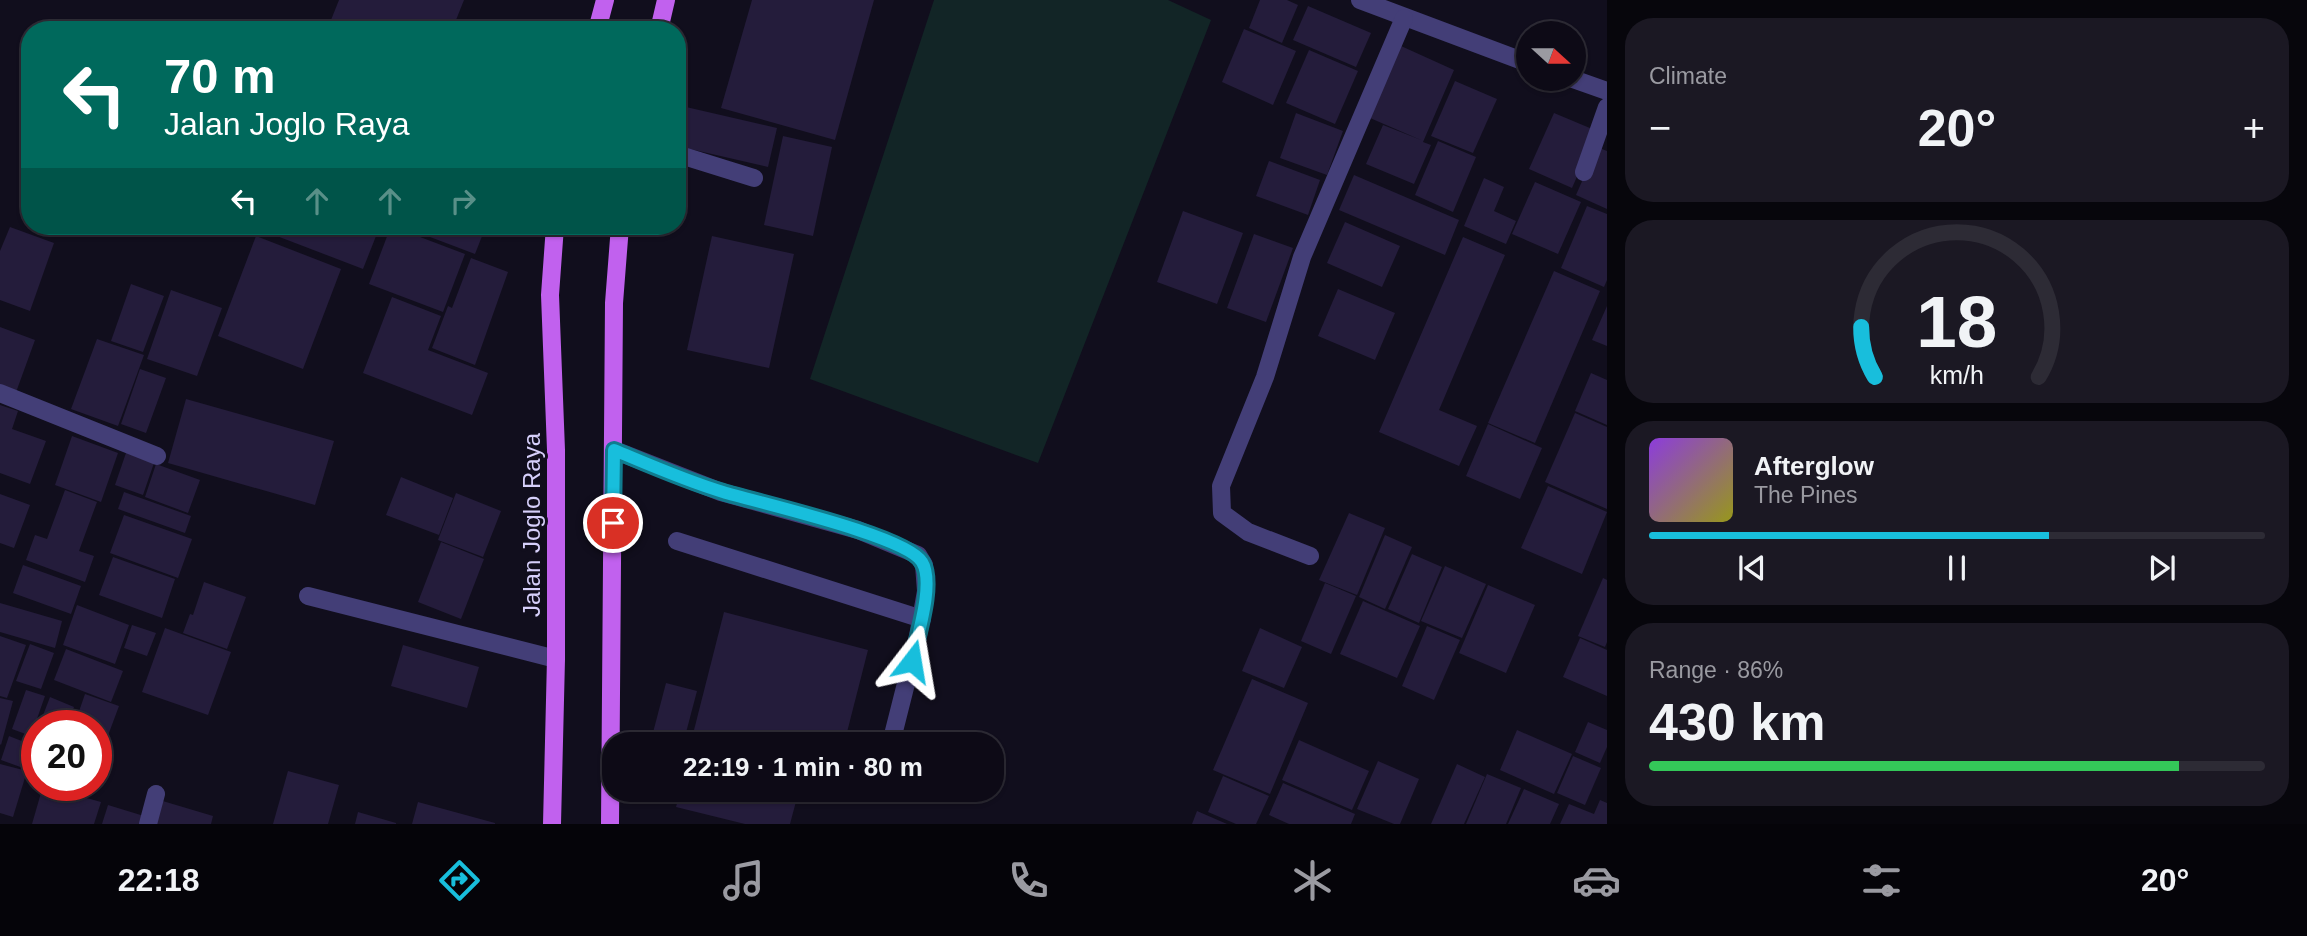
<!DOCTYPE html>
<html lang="en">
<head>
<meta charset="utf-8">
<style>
  :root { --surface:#0d0a16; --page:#1b1823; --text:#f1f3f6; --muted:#9a9aa1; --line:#2d2b35; --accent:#18bedc }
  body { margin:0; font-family:Arial,sans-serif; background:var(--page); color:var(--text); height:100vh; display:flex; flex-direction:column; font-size:26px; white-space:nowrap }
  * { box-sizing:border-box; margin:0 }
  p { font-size:23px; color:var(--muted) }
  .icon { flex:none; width:38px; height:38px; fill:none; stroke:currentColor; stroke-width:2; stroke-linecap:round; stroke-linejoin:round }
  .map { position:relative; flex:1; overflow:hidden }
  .side { display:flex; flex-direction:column; gap:18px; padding:18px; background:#07060c; width:700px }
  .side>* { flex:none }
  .hud { position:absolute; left:21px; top:21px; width:665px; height:214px; border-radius:28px; box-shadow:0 2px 5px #0004,0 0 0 2px var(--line); background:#00695c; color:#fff; overflow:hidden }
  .needle { width:46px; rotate:111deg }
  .fabs { position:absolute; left:1516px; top:21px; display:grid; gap:14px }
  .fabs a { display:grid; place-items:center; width:70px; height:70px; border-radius:50%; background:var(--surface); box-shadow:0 2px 5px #0004,0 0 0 2px var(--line); font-size:35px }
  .speed { position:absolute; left:21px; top:710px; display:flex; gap:14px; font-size:35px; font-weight:700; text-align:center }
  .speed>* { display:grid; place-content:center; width:91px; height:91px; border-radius:50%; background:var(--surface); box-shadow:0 2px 5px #0004,0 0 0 2px var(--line); line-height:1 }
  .speed .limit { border:10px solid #d22; background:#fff; color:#111 }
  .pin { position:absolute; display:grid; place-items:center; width:60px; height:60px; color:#fff; margin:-30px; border:4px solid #fff; border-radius:50%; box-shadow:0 2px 7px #0007 }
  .me { position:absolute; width:77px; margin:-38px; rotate:14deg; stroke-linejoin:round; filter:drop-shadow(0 0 5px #0008) }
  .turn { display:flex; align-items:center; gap:24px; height:147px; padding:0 28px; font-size:32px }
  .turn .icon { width:91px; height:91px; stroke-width:2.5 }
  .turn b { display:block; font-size:49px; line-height:60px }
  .lanes { display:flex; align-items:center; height:66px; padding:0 28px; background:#0003; justify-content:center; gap:35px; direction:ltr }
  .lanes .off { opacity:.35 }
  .big { font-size:52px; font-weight:800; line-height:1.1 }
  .side .tile { flex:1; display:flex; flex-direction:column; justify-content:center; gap:10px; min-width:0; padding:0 24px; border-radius:28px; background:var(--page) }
  .side .dial { align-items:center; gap:0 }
  .dial svg { height:182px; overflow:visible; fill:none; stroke:var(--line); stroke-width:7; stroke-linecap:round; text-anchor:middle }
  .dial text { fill:var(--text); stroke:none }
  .song { display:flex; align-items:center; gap:21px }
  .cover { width:84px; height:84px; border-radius:10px; background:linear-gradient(135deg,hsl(270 70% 55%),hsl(60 70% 35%)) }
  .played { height:7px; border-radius:4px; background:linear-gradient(90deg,var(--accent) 65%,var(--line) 65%) }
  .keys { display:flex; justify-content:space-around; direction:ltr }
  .heat { display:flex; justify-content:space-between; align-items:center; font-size:38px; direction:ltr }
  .charge { height:10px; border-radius:5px; background:linear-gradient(90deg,#34c759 86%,var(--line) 0) }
  .trip { position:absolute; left:602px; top:732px; width:402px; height:70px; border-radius:28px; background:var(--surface); box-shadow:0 2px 5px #0004,0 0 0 2px var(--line); font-weight:800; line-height:70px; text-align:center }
  .menu { display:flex; height:112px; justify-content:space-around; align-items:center; background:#050409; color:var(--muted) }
  .menu .icon { width:49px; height:49px }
  .menu .selected { color:var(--accent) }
  .menu b { font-size:32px; color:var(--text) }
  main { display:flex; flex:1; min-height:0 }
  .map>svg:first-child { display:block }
  .green { fill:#122526 }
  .building { fill:#241c3b }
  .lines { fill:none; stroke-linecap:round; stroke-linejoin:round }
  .minor { stroke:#433e77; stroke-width:18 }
  .major { stroke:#c161ee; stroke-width:18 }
  .route-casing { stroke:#107c8f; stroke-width:18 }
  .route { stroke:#18bedc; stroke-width:12 }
  .labels { text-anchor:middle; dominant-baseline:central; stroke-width:6; stroke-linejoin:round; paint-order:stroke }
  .street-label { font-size:24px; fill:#d6cffa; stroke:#110e1d }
</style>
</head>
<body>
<main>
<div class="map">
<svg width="1607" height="824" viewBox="0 0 1607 824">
  <rect width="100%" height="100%" fill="#110e1d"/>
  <path class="green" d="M934 0H1168L1211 20 1038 463 810 379Z"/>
  <g class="building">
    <path d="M339 0H464L452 30H327Z"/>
    <path d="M752 0H874L835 140 721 108Z"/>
    <path d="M1260 0H1287L1298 5 1282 43 1249 28Z"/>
    <path d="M1308 6 1371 33 1356 67 1293 40Z"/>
    <path d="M1244 29 1296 51 1273 105 1222 82Z"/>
    <path d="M1401 46 1454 70 1423 142 1431 145 1414 184 1366 164 1383 125 1421 140 1370 118Z"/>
    <path d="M1309 50 1358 71 1335 124 1286 103Z"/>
    <path d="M1455 81 1497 99 1473 153 1431 136Z"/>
    <path d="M686 107 777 128 768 167 677 146Z"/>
    <path d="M1296 113 1343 131 1327 175 1280 158Z"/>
    <path d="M1554 113 1597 131 1572 188 1529 169Z"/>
    <path d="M783 136 832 147 813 236 764 225Z"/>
    <path d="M1438 141 1476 157 1453 212 1415 195Z"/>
    <path d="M1597 147 1607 151V209L1576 195Z"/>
    <path d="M1269 161 1320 180 1308 215 1256 196Z"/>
    <path d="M1354 175 1459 220 1445 255 1339 210Z"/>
    <path d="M1484 178 1504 187 1494 211 1516 221 1506 244 1464 226Z"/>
    <path d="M1535 182 1581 202 1558 254 1512 234Z"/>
    <path d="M1587 206 1607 214V280L1604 287 1561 268Z"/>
    <path d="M1183 211 1243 233 1217 304 1157 282Z"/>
    <path d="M1345 222 1400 246 1382 287 1327 263Z"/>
    <path d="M251 226H380L363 269Z"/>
    <path d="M391 226 465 254 443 312 369 284Z"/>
    <path d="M401 226H486L475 254Z"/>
    <path d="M10 227 54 243 30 311 0 300V251Z"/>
    <path d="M1254 234 1293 248 1266 322 1227 308Z"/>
    <path d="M256 236 341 269 303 369 218 336Z"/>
    <path d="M712 236 794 254 769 368 687 350Z"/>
    <path d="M1463 237 1505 255 1439 410 1477 426 1459 466 1379 432Z"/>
    <path d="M471 258 508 272 475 365 432 348 448 306 452 308Z"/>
    <path d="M1554 271 1600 291 1535 443 1488 423Z"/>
    <path d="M131 284 164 296 143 352 111 341Z"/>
    <path d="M1338 289 1395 313 1375 360 1318 336Z"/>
    <path d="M171 290 222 308 197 376 147 359Z"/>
    <path d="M392 297 441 316 428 350 488 373 472 415 363 373Z"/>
    <path d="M1607 306V346L1592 340Z"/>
    <path d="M0 327 35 340 15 395 0 390Z"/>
    <path d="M97 339 144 355 118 426 71 409Z"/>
    <path d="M140 369 166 378 146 433 121 424Z"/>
    <path d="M1591 373 1607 380V425L1575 411Z"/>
    <path d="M186 399 334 441 315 505 168 463Z"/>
    <path d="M0 405 18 411 12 429 46 441 30 484 0 473Z"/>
    <path d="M1575 413 1607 427V509L1545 482Z"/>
    <path d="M1488 424 1542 448 1520 499 1466 476Z"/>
    <path d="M72 436 118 453 101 502 55 485Z"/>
    <path d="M127 450 155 460 143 495 115 485Z"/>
    <path d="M156 464 200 480 188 513 145 497Z"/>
    <path d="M401 477 453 498 439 535 386 515Z"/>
    <path d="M1548 486 1607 512 1582 574 1521 548Z"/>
    <path d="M65 490 97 502 79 551 94 556 85 582 26 560 35 535 47 539Z"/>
    <path d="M124 492 191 516 185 533 118 509Z"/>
    <path d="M456 493 501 511 483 557 438 540Z"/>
    <path d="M0 494 30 505 14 548 0 543Z"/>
    <path d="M1349 513 1385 528 1357 595 1319 580Z"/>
    <path d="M124 515 192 539 178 578 110 553Z"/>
    <path d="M1385 535 1412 547 1385 609 1359 597Z"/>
    <path d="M441 542 484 559 461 619 418 602Z"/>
    <path d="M1412 554 1442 567 1419 623 1388 609Z"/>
    <path d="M113 557 175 579 162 618 99 595Z"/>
    <path d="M23 565 81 586 71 614 13 593Z"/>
    <path d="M1445 566 1486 584 1462 638 1421 621Z"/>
    <path d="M1603 578 1607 580V642L1605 647 1578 636Z"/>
    <path d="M204 582 246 597 227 649 183 633 190 614 193 615Z"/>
    <path d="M1325 583 1356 596 1331 654 1301 641Z"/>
    <path d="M1488 585 1535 605 1506 673 1459 653Z"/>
    <path d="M1363 601 1420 626 1397 678 1340 654Z"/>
    <path d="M0 603 62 621 55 648 0 632Z"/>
    <path d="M77 605 129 625 115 664 63 645Z"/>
    <path d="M724 612 868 650 844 744H731L693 734Z"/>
    <path d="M132 625 156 633 147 656 124 648Z"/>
    <path d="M1427 626 1460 640 1434 700 1402 686Z"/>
    <path d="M165 628 231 652 208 715 142 692Z"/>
    <path d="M1260 628 1302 647 1284 688 1242 671Z"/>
    <path d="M0 636 26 645 7 698 0 696Z"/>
    <path d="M1580 638 1607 650V696L1563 677Z"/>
    <path d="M30 644 54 653 41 689 16 681Z"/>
    <path d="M403 645 479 667 467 708 391 686Z"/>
    <path d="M66 649 123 671 111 702 54 680Z"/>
    <path d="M1252 679 1308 703 1270 794 1213 770Z"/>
    <path d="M666 683 697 691 683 744H650Z"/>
    <path d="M26 690 45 696 31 736 12 729Z"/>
    <path d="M85 694 119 706 103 749 96 746V726H74Z"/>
    <path d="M50 697 74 707 67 726H39Z"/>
    <path d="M0 698 13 701 1 745 0 744Z"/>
    <path d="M1588 722 1607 730V747L1600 763 1575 752Z"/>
    <path d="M1517 730 1572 754 1554 794 1500 770Z"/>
    <path d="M9 736 37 747V773L1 760Z"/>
    <path d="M1299 740 1369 771 1352 810 1282 780Z"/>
    <path d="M1573 756 1601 768 1585 805 1557 793Z"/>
    <path d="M1378 761 1419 779 1400 824H1394L1357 809Z"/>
    <path d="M0 764 27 771 13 817 0 813Z"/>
    <path d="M1457 764 1485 777 1464 824H1431Z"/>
    <path d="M288 771 339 785 328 824H273Z"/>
    <path d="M1487 774 1521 788 1506 824H1466Z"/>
    <path d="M1223 776 1269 796 1256 824H1236L1208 812Z"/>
    <path d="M1283 783 1355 814 1351 824H1289L1269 815Z"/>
    <path d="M43 786 101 802 94 824H32Z"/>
    <path d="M681 789H820L817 799 798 794 790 824H745L676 807Z"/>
    <path d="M1524 789 1559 804 1550 824H1508Z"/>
    <path d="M156 799 213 816 211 824H149Z"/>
    <path d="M1600 800 1607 803V824H1560L1569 804 1594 814Z"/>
    <path d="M418 802 495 823V824H412Z"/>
    <path d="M108 805 144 816 142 824H102Z"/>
    <path d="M1197 811 1227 824H1192Z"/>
    <path d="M358 812 396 823V824H355Z"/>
  </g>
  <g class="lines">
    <g class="minor">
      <path d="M1360 0 1528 63"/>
      <path d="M1573 79 1607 91"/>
      <path d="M677 154 754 178"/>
      <path d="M1584 172 1607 107"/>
      <path d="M0 393 157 456"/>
      <path d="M614 450 721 492 858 530 918 555 924 565 926 591 918 636 893 735"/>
      <path d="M677 541 922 619"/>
      <path d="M1310 556 1248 532 1222 513 1221 486 1265 377 1302 257 1404 18"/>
      <path d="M308 596 556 659"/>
      <path d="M148 824 156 794"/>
    </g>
    <g class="major">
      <path d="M597 30 605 0"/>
      <path d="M659 30 666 0"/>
      <path d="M552 824 556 659V450L550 295 555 226"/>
      <path d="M610 824 614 303 620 226"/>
    </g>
  </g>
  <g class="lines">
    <g class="route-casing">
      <path id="route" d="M613 523 614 450C650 465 686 481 723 492 759 503 907 536 922 562 935 583 917 637 912 661"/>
    </g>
    <use href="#route" class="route"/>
  </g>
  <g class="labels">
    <g class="street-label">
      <text transform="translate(531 525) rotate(-90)">Jalan Joglo Raya</text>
    </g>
  </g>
</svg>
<div class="fabs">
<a><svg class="needle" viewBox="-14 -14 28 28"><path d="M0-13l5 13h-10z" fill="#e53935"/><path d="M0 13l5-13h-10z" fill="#9a9aa1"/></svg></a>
</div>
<div class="speed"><div class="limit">20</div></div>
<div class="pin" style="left:613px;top:523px;background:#d93025"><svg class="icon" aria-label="arrive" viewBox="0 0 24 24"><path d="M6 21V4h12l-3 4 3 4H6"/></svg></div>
<svg class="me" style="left:912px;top:661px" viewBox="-20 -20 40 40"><path d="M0-17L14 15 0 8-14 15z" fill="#18bedc" stroke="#fff" stroke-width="4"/></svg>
<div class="trip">22:19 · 1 min · 80 m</div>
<div class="hud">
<div class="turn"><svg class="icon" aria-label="left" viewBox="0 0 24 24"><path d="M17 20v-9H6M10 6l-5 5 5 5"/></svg><div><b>70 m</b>Jalan Joglo Raya</div></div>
<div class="lanes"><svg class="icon" aria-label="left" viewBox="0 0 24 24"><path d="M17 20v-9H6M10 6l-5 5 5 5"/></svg><svg class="icon off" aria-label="ahead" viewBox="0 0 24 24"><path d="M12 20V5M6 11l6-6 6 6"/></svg><svg class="icon off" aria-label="ahead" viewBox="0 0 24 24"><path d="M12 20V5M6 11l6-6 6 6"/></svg><svg class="icon off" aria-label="right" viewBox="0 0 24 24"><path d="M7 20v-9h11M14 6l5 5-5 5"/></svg></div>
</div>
</div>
<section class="side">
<div class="tile"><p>Climate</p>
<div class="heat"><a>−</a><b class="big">20°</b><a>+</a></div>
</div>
<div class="tile dial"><svg viewBox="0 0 100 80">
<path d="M14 69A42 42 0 1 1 86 69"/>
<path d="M14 69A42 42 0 0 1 8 47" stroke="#18bedc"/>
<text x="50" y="56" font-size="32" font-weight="700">18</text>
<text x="50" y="72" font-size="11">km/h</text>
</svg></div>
<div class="tile">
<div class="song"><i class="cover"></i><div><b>Afterglow</b><p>The Pines</p></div></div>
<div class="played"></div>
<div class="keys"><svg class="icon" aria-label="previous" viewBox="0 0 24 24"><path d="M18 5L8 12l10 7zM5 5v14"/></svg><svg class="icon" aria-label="pause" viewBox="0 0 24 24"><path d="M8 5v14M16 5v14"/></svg><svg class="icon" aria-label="next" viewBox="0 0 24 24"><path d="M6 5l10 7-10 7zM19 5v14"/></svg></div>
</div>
<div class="tile"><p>Range · 86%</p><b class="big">430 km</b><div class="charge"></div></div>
</section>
</main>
<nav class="menu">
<b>22:18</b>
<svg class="icon selected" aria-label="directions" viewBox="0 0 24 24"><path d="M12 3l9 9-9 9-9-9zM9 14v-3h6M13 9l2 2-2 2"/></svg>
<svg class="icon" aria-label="music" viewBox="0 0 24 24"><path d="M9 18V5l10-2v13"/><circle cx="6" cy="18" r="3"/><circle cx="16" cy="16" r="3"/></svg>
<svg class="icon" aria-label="phone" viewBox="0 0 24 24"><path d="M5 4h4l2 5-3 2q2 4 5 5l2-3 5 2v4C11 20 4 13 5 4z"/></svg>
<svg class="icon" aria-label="climate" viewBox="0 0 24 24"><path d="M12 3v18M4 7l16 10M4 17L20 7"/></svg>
<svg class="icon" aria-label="car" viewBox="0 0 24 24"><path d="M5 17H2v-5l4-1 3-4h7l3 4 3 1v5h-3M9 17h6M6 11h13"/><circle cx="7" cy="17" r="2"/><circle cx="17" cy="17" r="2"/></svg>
<svg class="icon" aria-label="filters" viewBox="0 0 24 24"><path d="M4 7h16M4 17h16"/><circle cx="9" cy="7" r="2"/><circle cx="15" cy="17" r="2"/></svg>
<b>20°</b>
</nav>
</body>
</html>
